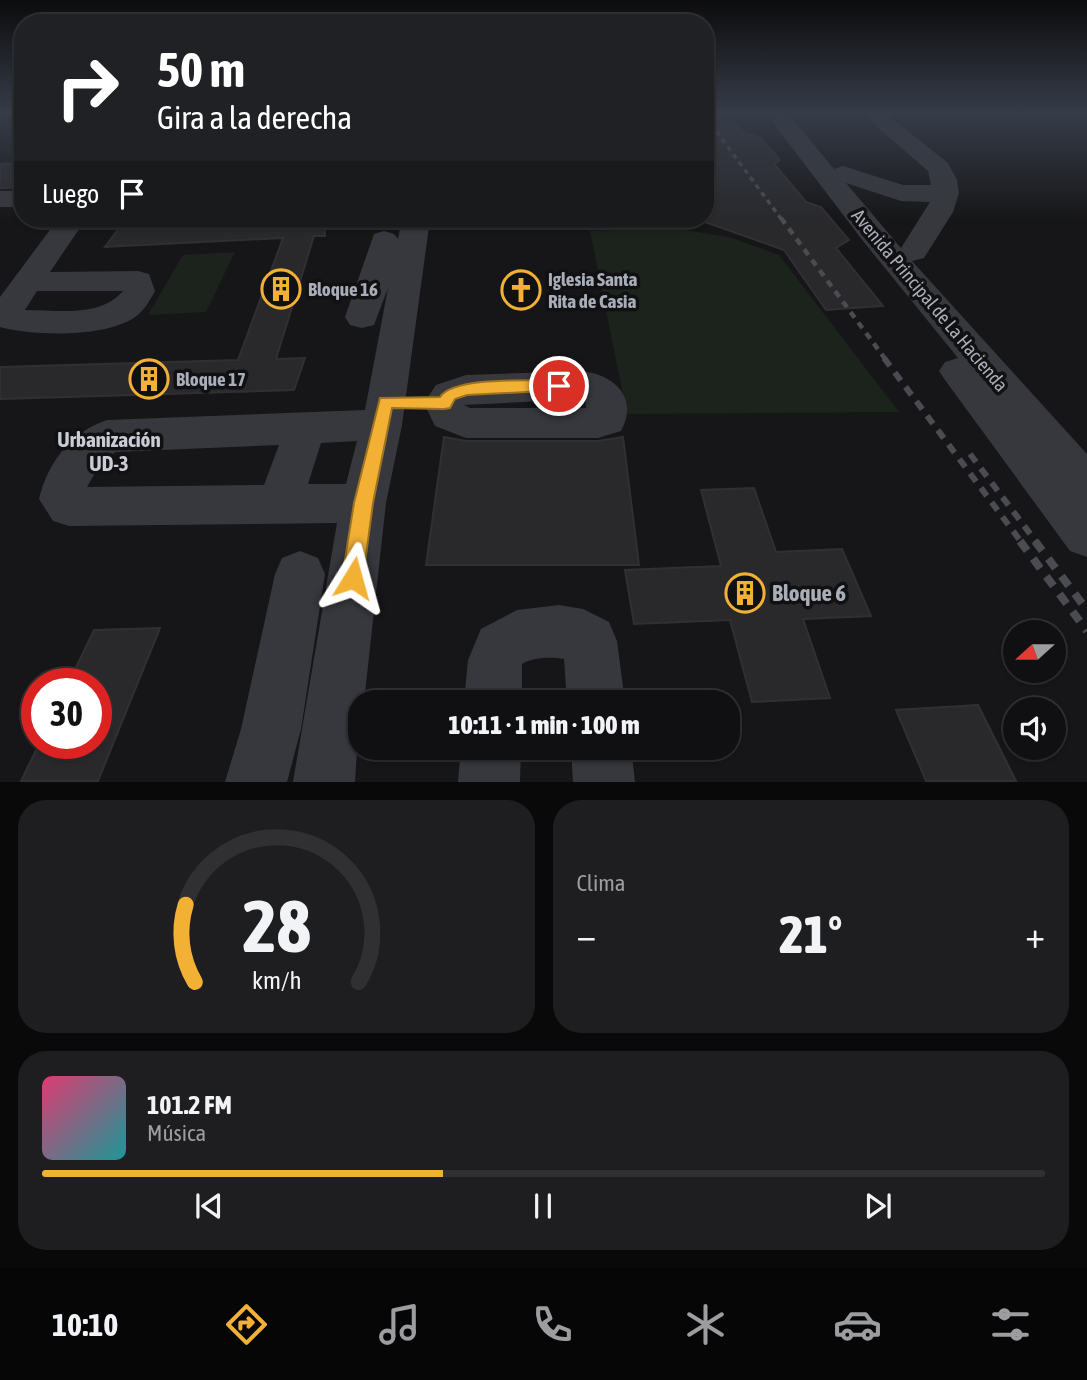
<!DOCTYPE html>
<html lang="es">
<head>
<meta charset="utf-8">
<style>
  :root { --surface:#101012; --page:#1e1e20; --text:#f1f3f6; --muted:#9c9d9f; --line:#303032; --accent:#f2b134 }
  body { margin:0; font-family:"Asap Condensed",sans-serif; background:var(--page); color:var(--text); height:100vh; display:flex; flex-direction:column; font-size:26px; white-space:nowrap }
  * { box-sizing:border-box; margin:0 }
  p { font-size:23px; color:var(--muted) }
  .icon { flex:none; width:38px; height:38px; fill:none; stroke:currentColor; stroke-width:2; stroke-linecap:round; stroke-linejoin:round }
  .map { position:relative; height:782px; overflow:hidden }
  .panel { display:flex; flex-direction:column; gap:18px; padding:18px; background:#09090a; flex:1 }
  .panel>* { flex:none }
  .hud { position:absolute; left:14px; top:14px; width:700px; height:214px; border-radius:28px; box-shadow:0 2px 5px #0004,0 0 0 2px var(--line); background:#202124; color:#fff; overflow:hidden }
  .needle { width:46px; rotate:249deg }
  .buttons { position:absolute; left:1003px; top:620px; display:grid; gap:14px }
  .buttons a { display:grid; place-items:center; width:63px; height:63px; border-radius:50%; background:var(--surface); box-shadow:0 2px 5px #0004,0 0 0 2px var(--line); font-size:35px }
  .speed { position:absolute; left:21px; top:668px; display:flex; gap:14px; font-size:35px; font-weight:700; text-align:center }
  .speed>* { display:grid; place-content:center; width:91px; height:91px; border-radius:50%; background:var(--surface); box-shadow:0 2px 5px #0004,0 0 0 2px var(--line); line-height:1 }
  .speed .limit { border:10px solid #d22; background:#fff; color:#111 }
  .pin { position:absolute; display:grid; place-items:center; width:60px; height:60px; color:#fff; margin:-30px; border:4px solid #fff; border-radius:50%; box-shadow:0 2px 7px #0007 }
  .me { position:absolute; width:77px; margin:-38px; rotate:8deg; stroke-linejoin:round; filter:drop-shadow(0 0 5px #0008) }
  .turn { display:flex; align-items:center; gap:24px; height:147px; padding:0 28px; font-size:32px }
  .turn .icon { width:91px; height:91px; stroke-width:2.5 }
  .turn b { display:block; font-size:49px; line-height:60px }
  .then { display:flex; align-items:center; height:66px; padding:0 28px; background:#0003; gap:14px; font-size:26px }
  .big { font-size:52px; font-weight:800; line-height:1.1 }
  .panel .card { flex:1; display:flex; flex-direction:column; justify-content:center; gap:10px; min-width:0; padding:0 24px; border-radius:28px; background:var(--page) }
  .panel .dial { align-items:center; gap:0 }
  .dial svg { height:182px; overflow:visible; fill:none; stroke:var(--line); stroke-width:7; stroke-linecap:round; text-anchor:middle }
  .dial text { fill:var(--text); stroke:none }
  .song { display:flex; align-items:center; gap:21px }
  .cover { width:84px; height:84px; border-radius:10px; background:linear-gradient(135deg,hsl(340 70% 55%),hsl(180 70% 35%)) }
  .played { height:7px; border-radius:4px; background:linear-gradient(90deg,var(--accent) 40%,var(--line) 40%) }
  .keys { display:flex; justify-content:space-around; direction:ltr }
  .heat { display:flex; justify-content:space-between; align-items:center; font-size:38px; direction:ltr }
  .panel .tiles { flex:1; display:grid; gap:18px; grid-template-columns:1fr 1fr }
  .card:last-child { grid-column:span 2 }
  .trip { position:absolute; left:348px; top:690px; width:392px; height:70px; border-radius:28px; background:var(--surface); box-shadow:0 2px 5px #0004,0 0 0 2px var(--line); font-weight:800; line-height:70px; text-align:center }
  .dock { display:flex; height:112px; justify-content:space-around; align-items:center; background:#060607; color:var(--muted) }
  .dock .icon { width:49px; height:49px }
  .dock .selected { color:var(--accent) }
  .dock b { font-size:32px; color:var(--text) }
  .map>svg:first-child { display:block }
  .green { fill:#1c231d }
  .building { fill:#29292c; stroke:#303034; stroke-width:2 }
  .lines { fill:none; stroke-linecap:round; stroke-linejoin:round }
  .minor { fill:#37383d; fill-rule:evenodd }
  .rail-far3 { stroke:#4a4c52; stroke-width:3.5; stroke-dasharray:5 4.5; stroke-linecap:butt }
  .rail-far2 { stroke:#4a4c52; stroke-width:4.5; stroke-dasharray:7 6; stroke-linecap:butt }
  .rail-far1 { stroke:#4a4c52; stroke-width:6; stroke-dasharray:10 8; stroke-linecap:butt }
  .rail { stroke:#4a4c52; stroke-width:8; stroke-dasharray:12 10; stroke-linecap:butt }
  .route { fill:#f2b134; stroke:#9d7322; stroke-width:2 }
  .labels { text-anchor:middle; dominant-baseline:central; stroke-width:7; stroke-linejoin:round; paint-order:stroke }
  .poi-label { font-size:19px; font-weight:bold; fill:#a8adb8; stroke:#111113; text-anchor:start }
  .street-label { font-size:19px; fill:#a8adb8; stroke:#111113 }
  .neighbourhood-label { font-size:21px; font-weight:bold; fill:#c9ccd4; stroke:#111113 }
  .near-poi-label { font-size:23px; font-weight:bold; fill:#a8adb8; stroke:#111113; text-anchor:start }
</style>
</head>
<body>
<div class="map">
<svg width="1087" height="782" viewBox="0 0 1087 782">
  <rect width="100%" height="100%" fill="#161618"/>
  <g class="green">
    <path d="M671 228 729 237 779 255 899 412 627 414 590 231Z"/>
    <path d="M235 252 206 312 148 315 183 255Z"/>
  </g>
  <g class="building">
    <path d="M705 112H725L743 133 760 137 780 160 774 164 806 202 821 207 849 240 836 248 883 306 826 310 784 250 705 222Z"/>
    <path d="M23 163V187L0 188V164Z"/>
    <path d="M231 219H324L325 236H314L276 359 305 358 294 390 0 399V367L238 360 283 238 105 247 122 224Z"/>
    <path d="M444 437 466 441H598L623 437 639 565H426Z"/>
    <path d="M754 488 776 552 842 549 871 616 803 619 830 698 752 702 730 620 634 624 625 570 721 566 701 490Z"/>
    <path d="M160 628 98 781H21L39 744H96V684H68L94 630Z"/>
    <path d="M978 705 1016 781H926L896 710Z"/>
  </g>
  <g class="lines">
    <g class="minor">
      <path d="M765 112H787L834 169 843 166 903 185H931L928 171 860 112H884L948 163 957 180 959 193 953 212 924 258 912 261 1087 454V557L1070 551 945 380 939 371 945 362 958 358 863 241ZM846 183 901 201 930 202 901 248Z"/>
      <rect x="0" y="191" width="23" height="16"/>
      <path d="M58 219H86L50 272 138 271 149 274 155 291C150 300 144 311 135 317 105 338 34 336 0 327V297ZM37 291H123C100 318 57 310 25 310Z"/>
      <path d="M402 219H430L402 425 386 503 364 702H360L355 782H293L337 523 69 526 53 521 39 499C48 462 71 432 107 420L365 410 388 288 374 325 362 328 350 325 345 317 374 234 384 231 394 234 398 239ZM357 441 346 484H308L321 443ZM279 445 264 485 87 487 99 466 115 452Z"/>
      <path d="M582 371C615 375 639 398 621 431L598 438H466L435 426 424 403 436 385 466 375ZM582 399 585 400 586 408H470L464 405Z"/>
      <path d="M300 551 318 558 325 574 301 729 287 782H225L241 729 275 574 282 558Z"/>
      <path d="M559 605 583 609 609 622 617 641 625 702H567L564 659C551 657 534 657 522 664V702H464L468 660 481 629 517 610Z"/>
      <path d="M461 747H521L520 782H458Z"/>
      <path d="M571 747H631L635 782H573Z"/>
    </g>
    <path class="rail-far3" d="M705 116 782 220"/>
    <path class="rail-far2" d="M781 218 886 360"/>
    <g class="rail-far1">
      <path d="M884 358 1022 543"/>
      <path d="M970 454 1037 543"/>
    </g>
    <g class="rail">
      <path d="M1020 541 1087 631"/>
      <path d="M1035 541 1087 610"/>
    </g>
  </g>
  <linearGradient id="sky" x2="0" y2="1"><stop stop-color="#0c0c0d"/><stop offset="0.51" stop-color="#363c48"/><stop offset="1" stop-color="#363c48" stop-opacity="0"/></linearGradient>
  <rect width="1087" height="221" fill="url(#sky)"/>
  <path class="route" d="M559 380 564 382V390L467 395 455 399 450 408 444 409 392 408 373 503 363 578 360 585 353 588 345 585 342 578 354 503 380 398 440 397C454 376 533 381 559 380Z"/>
  <defs>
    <g id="building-ring" transform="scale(2.0125)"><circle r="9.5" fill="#111113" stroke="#f2b134" stroke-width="1.5"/><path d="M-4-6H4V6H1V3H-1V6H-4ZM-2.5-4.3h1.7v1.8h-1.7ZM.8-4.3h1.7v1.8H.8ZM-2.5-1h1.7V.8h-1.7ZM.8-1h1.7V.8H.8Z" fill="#f2b134"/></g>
    <g id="church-ring" transform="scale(2.0125)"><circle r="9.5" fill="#111113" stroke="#f2b134" stroke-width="1.5"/><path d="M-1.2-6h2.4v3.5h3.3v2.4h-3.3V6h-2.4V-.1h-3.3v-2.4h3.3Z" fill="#f2b134"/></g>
  </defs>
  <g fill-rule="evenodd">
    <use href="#building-ring" x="281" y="289"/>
    <use href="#church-ring" x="521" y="290"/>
    <use href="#building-ring" x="149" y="379"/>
    <use href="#building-ring" x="745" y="593"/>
  </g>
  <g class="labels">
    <g class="poi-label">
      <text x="548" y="279">Iglesia Santa<tspan x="548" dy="22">Rita de Casia</tspan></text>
      <text x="308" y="289">Bloque 16</text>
      <text x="176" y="379">Bloque 17</text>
    </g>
    <g class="street-label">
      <text transform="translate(930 300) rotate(50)">Avenida Principal de La Hacienda</text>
    </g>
    <g class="neighbourhood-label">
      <text x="109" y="439">Urbanización<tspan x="109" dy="24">UD-3</tspan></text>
    </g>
    <g class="near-poi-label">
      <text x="772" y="593">Bloque 6</text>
    </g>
  </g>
</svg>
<div class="buttons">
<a><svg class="needle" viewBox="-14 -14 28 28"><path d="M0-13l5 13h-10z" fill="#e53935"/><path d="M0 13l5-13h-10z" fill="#9c9d9f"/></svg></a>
<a><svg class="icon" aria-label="sound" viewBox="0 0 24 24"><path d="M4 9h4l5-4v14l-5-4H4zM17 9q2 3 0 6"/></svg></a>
</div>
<div class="speed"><div class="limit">30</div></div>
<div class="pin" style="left:559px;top:386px;background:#d93025"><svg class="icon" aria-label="arrive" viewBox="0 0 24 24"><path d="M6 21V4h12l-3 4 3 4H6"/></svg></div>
<svg class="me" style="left:353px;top:578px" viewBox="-20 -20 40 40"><path d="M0-17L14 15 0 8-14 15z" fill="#f2b134" stroke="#fff" stroke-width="4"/></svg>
<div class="trip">10:11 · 1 min · 100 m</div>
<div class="hud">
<div class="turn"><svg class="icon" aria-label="right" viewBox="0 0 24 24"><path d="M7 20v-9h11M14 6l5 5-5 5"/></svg><div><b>50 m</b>Gira a la derecha</div></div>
<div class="then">Luego<svg class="icon" aria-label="arrive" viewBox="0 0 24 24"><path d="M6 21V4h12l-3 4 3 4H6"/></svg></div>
</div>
</div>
<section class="panel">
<div class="tiles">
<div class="card dial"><svg viewBox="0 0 100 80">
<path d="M14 69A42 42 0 1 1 86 69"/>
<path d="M14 69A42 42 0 0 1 10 35" stroke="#f2b134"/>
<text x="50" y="56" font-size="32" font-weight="700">28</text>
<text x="50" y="72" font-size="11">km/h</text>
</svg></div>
<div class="card"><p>Clima</p>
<div class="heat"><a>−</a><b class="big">21°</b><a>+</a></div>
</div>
<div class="card">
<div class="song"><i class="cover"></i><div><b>101.2 FM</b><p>Música</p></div></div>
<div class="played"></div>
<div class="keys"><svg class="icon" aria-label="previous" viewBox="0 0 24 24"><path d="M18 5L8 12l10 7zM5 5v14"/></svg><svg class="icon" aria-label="pause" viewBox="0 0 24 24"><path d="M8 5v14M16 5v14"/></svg><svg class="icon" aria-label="next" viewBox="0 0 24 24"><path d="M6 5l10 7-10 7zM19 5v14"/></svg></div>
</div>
</div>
</section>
<nav class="dock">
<b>10:10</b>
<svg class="icon selected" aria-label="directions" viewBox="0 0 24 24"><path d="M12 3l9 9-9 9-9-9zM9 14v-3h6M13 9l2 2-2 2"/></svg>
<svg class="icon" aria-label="music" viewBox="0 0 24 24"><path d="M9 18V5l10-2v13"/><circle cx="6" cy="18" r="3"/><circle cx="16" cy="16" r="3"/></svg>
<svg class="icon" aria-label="phone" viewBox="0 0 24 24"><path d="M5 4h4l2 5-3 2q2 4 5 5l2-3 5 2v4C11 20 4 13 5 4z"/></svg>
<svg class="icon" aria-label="climate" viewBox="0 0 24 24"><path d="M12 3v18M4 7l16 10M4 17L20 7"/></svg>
<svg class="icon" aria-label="car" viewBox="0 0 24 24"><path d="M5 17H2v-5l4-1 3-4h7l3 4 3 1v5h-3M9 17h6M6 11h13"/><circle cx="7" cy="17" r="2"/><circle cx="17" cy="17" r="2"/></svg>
<svg class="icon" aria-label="filters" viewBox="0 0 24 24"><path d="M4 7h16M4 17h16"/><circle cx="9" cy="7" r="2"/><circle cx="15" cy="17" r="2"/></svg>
</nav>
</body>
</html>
